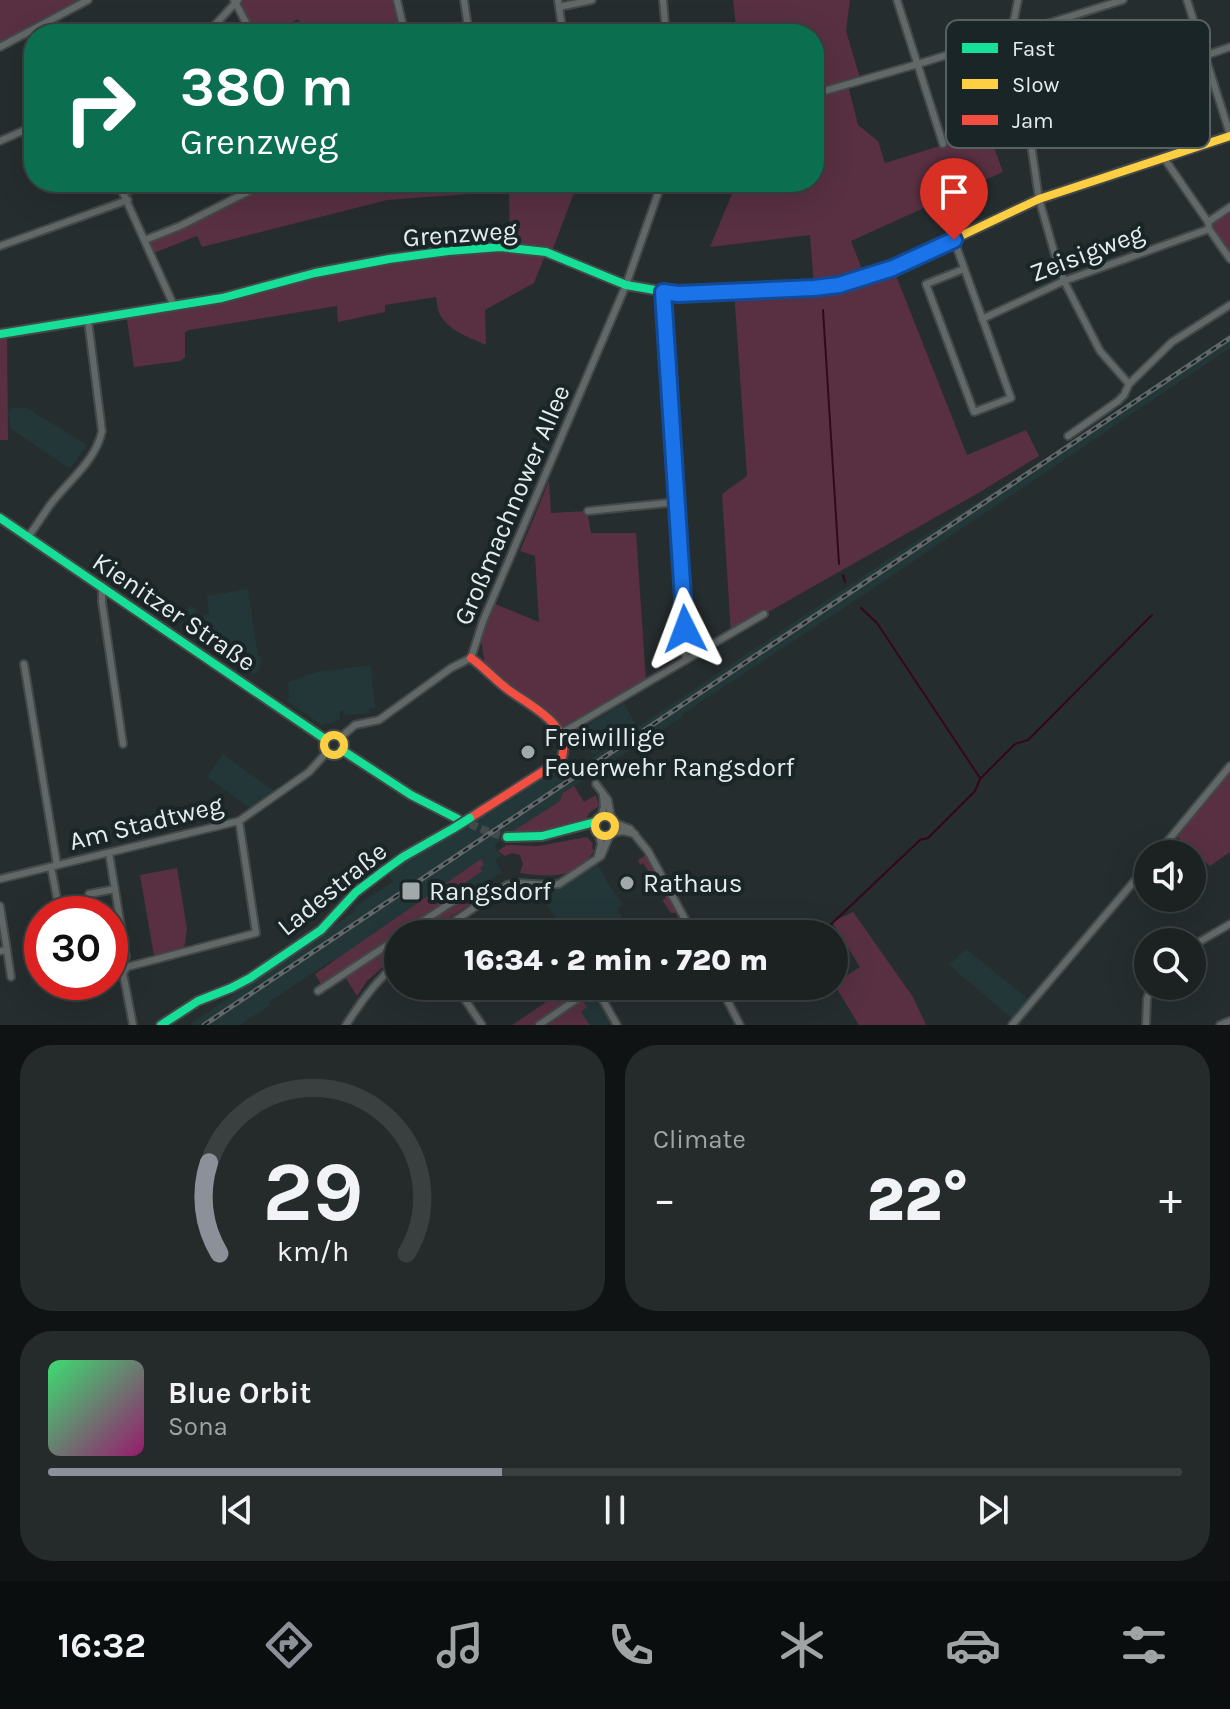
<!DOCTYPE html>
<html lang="en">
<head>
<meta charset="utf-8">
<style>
  :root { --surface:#1c2222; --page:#252a2a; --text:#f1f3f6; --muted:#a0a4a5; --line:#3a3f40; --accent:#8c9099 }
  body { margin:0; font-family:Karla,sans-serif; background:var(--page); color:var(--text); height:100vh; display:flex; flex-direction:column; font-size:30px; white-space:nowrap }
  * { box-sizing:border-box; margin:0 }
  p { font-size:26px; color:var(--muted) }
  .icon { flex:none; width:44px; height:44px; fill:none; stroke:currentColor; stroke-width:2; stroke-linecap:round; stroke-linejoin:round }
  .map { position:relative; height:1025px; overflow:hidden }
  .details { display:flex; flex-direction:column; gap:20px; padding:20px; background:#0f1313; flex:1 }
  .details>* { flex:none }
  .hud { position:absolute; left:24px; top:24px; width:800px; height:168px; border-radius:32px; box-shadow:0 8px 32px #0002,0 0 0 2px var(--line); background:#0b6e4f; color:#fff; overflow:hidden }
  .buttons { position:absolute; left:1134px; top:840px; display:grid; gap:16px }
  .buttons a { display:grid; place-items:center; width:72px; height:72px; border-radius:50%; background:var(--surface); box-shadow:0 8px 32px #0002,0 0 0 2px var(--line); font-size:40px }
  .speed { position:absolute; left:24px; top:896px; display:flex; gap:16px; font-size:40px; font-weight:700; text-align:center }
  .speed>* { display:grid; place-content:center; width:104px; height:104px; border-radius:50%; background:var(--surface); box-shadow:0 8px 32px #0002,0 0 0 2px var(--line); line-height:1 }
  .speed .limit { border:12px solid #d22; background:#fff; color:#111 }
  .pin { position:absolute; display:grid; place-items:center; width:68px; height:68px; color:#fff; margin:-82px -34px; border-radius:50% 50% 50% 0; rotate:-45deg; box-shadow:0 0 8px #0007 }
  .pin .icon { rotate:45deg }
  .me { position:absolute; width:88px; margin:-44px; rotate:357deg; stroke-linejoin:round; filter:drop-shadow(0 0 6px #0008) }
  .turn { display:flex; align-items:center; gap:28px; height:168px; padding:0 24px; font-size:36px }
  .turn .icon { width:104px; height:104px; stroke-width:2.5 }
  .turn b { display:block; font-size:56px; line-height:68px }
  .big { font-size:60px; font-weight:800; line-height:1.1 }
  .details .tile { flex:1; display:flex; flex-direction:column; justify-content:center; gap:12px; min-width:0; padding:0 28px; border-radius:32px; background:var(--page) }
  .details .dial { align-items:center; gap:0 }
  .dial svg { height:208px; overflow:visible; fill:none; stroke:var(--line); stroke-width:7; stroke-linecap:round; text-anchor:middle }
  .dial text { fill:var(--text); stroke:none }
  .song { display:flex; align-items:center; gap:24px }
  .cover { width:96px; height:96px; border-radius:12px; background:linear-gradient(135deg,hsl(140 70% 55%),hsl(320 70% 35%)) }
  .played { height:8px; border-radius:4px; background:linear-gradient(90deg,var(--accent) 40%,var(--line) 40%) }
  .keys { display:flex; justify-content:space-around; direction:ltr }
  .heat { display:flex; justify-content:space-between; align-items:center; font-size:44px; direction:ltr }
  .details .tiles { flex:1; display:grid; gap:20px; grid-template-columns:1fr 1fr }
  .tile:last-child { grid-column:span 2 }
  .trip { position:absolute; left:384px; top:920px; width:464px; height:80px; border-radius:40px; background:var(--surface); box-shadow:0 8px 32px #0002,0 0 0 2px var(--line); font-weight:800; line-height:80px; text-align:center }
  .tab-bar { display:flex; height:128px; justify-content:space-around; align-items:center; background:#0b0e0e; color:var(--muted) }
  .tab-bar .icon { width:56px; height:56px }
  .tab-bar .on { color:var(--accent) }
  .tab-bar b { font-size:36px; color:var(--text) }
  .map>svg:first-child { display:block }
  .built { fill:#233638 }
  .green { fill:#583042 }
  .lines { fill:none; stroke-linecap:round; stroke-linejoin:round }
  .stream { stroke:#35061f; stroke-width:2 }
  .secondary-tunnel { stroke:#434a4b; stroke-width:8; stroke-dasharray:8 4; stroke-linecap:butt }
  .street-casing { stroke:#434849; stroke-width:10 }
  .fast-casing { stroke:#434849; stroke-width:12 }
  .slow-casing { stroke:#434849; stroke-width:12 }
  .jam-casing { stroke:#434849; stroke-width:12 }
  .street { stroke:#626767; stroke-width:6 }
  .fast { stroke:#16e098; stroke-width:8 }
  .slow { stroke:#ffcf43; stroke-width:8 }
  .jam { stroke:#f24e42; stroke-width:8 }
  .rail-casing { stroke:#626869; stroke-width:5 }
  .rail { stroke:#192527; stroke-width:2; stroke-dasharray:6; stroke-linecap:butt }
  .fast-bridge-casing { stroke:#434849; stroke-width:12; stroke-linecap:butt }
  .fast-bridge { stroke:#16e098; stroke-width:8 }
  .route-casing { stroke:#114b97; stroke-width:20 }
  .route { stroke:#1a73e8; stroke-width:14 }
  .poi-dot { fill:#a2a9aa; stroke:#192527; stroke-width:3 }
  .labels { text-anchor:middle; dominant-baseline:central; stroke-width:8; stroke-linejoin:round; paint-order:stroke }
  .street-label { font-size:26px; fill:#e5eced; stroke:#192527 }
  .poi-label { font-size:26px; fill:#e5eced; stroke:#192527; text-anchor:start }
  .key { fill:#192527; stroke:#566162; stroke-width:2 }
  .key-label { font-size:22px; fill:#e5eced }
</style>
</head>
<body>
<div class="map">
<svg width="1230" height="1025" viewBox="0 0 1230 1025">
  <rect width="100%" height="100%" fill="#262d2e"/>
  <g class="built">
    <path d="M402 21 405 34H365L364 30Z"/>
    <path d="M1230 334V348L847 606 684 713 681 718 563 793 561 801 496 844 495 847 501 856 495 861 502 872 471 893 398 934 344 973 334 959 269 1002 270 1005 240 1025H189L355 911 354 907 393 882 387 872 514 798 563 763 577 768 882 563 1038 463Z"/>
    <path d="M13 407 27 408 87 445 70 469 10 428 8 413Z"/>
    <path d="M248 589 258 655 262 657 258 673 248 674 191 634 192 631 190 629 193 623 183 618 190 606 197 610 196 613 202 618 203 615 209 614 207 596Z"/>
    <path d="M371 665 375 708H369V713L345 715 344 711H340L339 720 328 724 326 723 323 726 287 701 289 698 288 682 317 672Z"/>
    <path d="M624 703 636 725 593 755 579 730Z"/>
    <path d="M223 754 274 791 250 808 207 777Z"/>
    <path d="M597 862 606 880 623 905 617 909 627 924 611 934H566L543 899Z"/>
    <path d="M966 949 1032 1002 1015 1021 949 965Z"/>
    <path d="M594 993 612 1025H547Z"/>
  </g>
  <g class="green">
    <path d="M0 0H88L0 42Z"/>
    <path d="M238 0H397L402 21 365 30V34H306L298 19 269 34H252L235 3Z"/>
    <path d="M733 0H850L846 31 861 81 848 85 858 125 878 141 885 163 988 131 1003 172 851 241 865 277 893 268 967 455 1026 430 1039 456 980 492 731 633 722 494 747 476 734 291 814 287 810 235 710 247 737 182H814V34H737Z"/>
    <path d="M267 182H578L551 254 546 253 534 283 485 310 486 345C469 337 445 330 438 310 437 306 437 301 436 297L385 305V312L338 322 337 306 189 330 185 332V357L180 361 134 367 126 313 174 306 389 259 510 247 509 194 483 193 387 200 202 247 197 236 151 254 145 240Z"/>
    <path d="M1230 207V252L1227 254 1208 222Z"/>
    <path d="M7 332 8 440H0V334Z"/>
    <path d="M549 481 551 513 587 511 591 533H636L646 682 560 734 546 717 517 696 485 665 481 640 484 629 495 604 539 622 535 556 520 551Z"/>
    <path d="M1230 766V852L1210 866 1174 834Z"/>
    <path d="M574 786 584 802 596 795 599 806 589 813 585 821 538 834 510 833 560 801 563 793Z"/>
    <path d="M587 837 593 844 592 848 594 851C574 880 550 877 520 873L523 864 520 855 512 853 505 856 498 851 506 845 538 846Z"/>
    <path d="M646 855 648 856 678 910 675 913H671L662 900 666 898 643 863 640 865 638 860Z"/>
    <path d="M481 859 484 865 480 868 482 871 465 883 469 889 465 893 472 903 425 934H398V954L367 981 357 996 344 975 323 987 315 974Z"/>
    <path d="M177 868 187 929 184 949 154 956 140 875Z"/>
    <path d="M853 912 913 997 926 1025H859L834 984 860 967 832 922Z"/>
    <path d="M570 986 577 997 535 1025H512Z"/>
    <path d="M581 998 587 1007 581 1012 590 1025H539Z"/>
  </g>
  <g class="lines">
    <g class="stream">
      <path d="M823 310 839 564"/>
      <path d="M843 575 845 582"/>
      <path d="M861 608 877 623 980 778"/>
      <path d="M824 931 920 840 928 838 975 791 980 779 1015 744 1028 740 1152 615"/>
      <path d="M110 963 122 961"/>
      <path d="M36 977 42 976"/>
    </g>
    <path class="secondary-tunnel" d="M459 819 491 833 507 837"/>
    <g class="street-casing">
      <g id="street">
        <path d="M234 0 252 34"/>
        <path d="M397 0 405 34"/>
        <path d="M464 0 469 34"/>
        <path d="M558 0 563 34"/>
        <path d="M663 0 666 34"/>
        <path d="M897 0 943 144"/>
        <path d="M1018 0 1014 20 1015 34 1039 199 1055 255 1064 281 1100 351 1129 384"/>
        <path d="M1187 0 1230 134"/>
        <path d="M559 7 592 0"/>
        <path d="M204 34 214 26 238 0"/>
        <path d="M0 47 88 0"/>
        <path d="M814 94 918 64 1123 0"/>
        <path d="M1028 117 1230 47"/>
        <path d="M0 141 34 126"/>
        <path d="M1164 158 1208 222 1209 229 1230 259"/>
        <path d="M118 182 174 306"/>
        <path d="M124 193 148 182"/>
        <path d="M1208 222 1230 207"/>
        <path d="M145 240 180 226 267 182"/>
        <path d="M954 240 1011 398 974 412 926 284 964 269"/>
        <path d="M0 246 128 200"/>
        <path d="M663 292 686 660"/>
        <path d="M982 319 1064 281 1209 229"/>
        <path d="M1068 436 1118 401 1124 395 1129 384 1172 342 1230 305"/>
        <path d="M588 511 677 502"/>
        <path d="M28 537C36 526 43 515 50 505 68 481 96 461 102 431L88 320"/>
        <path d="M102 586V602L123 744"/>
        <path d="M24 664 57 865"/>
        <path d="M560 734 764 614"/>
        <path d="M341 737 355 725 379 720 451 668 471 658 483 621 626 285 662 182"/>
        <path d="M596 784 608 800 611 817"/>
        <path d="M601 816 604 807 603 795"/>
        <path d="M615 823 630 829 648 851 693 934"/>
        <path d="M612 833 623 831 635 834"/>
        <path d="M109 853 126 957"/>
        <path d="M1157 854 1230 766"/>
        <path d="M598 856 601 844 599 835"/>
        <path d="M51 867 60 914"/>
        <path d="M0 879 239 821 309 772 327 752"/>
        <path d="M89 894 115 889"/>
        <path d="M0 906 7 950 0 951"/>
        <path d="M404 934 470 890"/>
        <path d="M436 934 507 885 517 883 548 885 559 884 601 856 610 835"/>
        <path d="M676 934 688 926"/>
        <path d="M40 941 42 940"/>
        <path d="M1192 946 1230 924"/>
        <path d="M7 950 11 977"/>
        <path d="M456 986 482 1025"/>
        <path d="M595 986 617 1025"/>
        <path d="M720 986 740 1025"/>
        <path d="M318 991 398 938"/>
        <path d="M723 992 735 986"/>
        <path d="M133 1025 123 973 127 967 256 933 239 821"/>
        <path d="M346 1025C361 1001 377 980 398 962"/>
        <path d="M539 1025 596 986"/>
        <path d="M1012 1025 1148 865"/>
        <path d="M1146 1025 1147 999 1151 986"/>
        <path d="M1220 1025 1230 1021"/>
      </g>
    </g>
    <g class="fast-casing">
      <g id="fast">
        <path d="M0 334 222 298 315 273 389 259 448 251 500 247 546 252 626 285 678 294 745 291"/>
        <path d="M0 518 325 739"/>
        <path d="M342 750 411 795 458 819"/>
        <path d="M507 837 542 836 595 822"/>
        <path d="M161 1025 198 1001 231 988 250 978 321 930 356 892 385 870 403 857 454 828"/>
      </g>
    </g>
    <g class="slow-casing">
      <g id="slow">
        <path d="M745 291 839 285 893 268 1039 199 1230 136"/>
        <circle cx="334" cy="745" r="10"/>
        <circle cx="605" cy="826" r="10"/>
      </g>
    </g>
    <g class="jam-casing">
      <path id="jam" d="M470 818 561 760C574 726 532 707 510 691 496 681 485 668 471 658"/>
    </g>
    <use href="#street" class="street"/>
    <use href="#fast" class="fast"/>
    <use href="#slow" class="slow"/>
    <use href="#jam" class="jam"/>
    <g class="rail-casing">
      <path id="rail" d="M204 1025 1230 338"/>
    </g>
    <use href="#rail" class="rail"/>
    <g class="fast-bridge-casing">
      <path id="fast-bridge" d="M454 828 470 818"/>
    </g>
    <use href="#fast-bridge" class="fast-bridge"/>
  </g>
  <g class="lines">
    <g class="route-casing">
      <path id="route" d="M685 629 663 292 678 294 814 288 839 285 893 268 954 240"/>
    </g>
    <use href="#route" class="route"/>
  </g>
  <g class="poi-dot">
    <circle cx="528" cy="752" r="8"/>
    <circle cx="627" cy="883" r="8"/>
    <rect x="401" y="881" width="20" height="20" rx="4"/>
  </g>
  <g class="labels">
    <g class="street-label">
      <text transform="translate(460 234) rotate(-4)">Grenzweg</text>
      <text transform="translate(1087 253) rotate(-21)">Zeisigweg</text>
      <text transform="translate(512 505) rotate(-67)">Großmachnower Allee</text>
      <text transform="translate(174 612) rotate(34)">Kienitzer Straße</text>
      <text transform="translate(146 823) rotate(-14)">Am Stadtweg</text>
      <text transform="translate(332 889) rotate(-39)">Ladestraße</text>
    </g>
    <g class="poi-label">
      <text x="544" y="737">Freiwillige<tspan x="544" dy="30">Feuerwehr Rangsdorf</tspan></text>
      <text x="643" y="883">Rathaus</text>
      <text x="429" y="891">Rangsdorf</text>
    </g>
  </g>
  <rect x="946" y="20" width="264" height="128" rx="12" class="key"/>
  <rect x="962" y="43" width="36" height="10" fill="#16e098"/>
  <rect x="962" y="79" width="36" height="10" fill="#ffcf43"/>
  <rect x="962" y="115" width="36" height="10" fill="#f24e42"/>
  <g class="key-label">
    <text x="1012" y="56">Fast</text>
    <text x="1012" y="92">Slow</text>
    <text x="1012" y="128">Jam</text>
  </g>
</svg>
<div class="buttons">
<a><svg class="icon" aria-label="sound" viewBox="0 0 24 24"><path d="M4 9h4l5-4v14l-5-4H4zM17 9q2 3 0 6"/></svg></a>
<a><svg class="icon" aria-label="search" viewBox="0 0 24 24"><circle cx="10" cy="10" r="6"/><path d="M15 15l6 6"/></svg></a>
</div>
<div class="speed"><div class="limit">30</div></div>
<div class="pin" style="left:954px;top:240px;background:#d93025"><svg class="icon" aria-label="arrive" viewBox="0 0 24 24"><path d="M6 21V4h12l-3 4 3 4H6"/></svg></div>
<svg class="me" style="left:685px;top:629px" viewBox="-20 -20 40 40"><path d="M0-17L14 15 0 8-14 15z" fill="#1a73e8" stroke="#fff" stroke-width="4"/></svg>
<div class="trip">16:34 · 2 min · 720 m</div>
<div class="hud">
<div class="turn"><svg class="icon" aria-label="right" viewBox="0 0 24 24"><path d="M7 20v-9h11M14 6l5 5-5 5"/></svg><div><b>380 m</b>Grenzweg</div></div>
</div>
</div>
<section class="details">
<div class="tiles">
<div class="tile dial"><svg viewBox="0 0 100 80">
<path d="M14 69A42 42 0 1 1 86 69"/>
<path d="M14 69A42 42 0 0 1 10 34" stroke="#8c9099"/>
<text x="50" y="56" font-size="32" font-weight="700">29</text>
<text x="50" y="72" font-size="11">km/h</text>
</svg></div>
<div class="tile"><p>Climate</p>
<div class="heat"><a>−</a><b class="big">22°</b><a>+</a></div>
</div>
<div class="tile">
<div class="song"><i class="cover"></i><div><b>Blue Orbit</b><p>Sona</p></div></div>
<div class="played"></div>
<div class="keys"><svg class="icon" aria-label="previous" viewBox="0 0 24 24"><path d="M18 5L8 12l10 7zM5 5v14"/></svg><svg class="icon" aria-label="pause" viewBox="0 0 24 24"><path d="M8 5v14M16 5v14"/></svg><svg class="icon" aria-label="next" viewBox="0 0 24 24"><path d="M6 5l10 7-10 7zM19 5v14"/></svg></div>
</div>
</div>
</section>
<nav class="tab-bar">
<b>16:32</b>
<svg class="icon on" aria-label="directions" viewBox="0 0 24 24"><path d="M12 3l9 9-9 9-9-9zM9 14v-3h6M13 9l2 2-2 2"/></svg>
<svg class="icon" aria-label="music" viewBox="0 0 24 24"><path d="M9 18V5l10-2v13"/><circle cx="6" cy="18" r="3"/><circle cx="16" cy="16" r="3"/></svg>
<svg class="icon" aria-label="phone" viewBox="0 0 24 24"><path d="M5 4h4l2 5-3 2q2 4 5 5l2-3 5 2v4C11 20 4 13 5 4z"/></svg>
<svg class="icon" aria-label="climate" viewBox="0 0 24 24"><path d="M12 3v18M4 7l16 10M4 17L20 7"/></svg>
<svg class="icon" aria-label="car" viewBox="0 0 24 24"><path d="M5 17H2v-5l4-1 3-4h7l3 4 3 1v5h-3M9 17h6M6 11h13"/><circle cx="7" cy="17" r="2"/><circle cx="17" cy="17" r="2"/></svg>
<svg class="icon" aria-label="filters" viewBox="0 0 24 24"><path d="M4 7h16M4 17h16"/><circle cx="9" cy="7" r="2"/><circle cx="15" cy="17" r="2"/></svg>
</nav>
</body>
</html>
